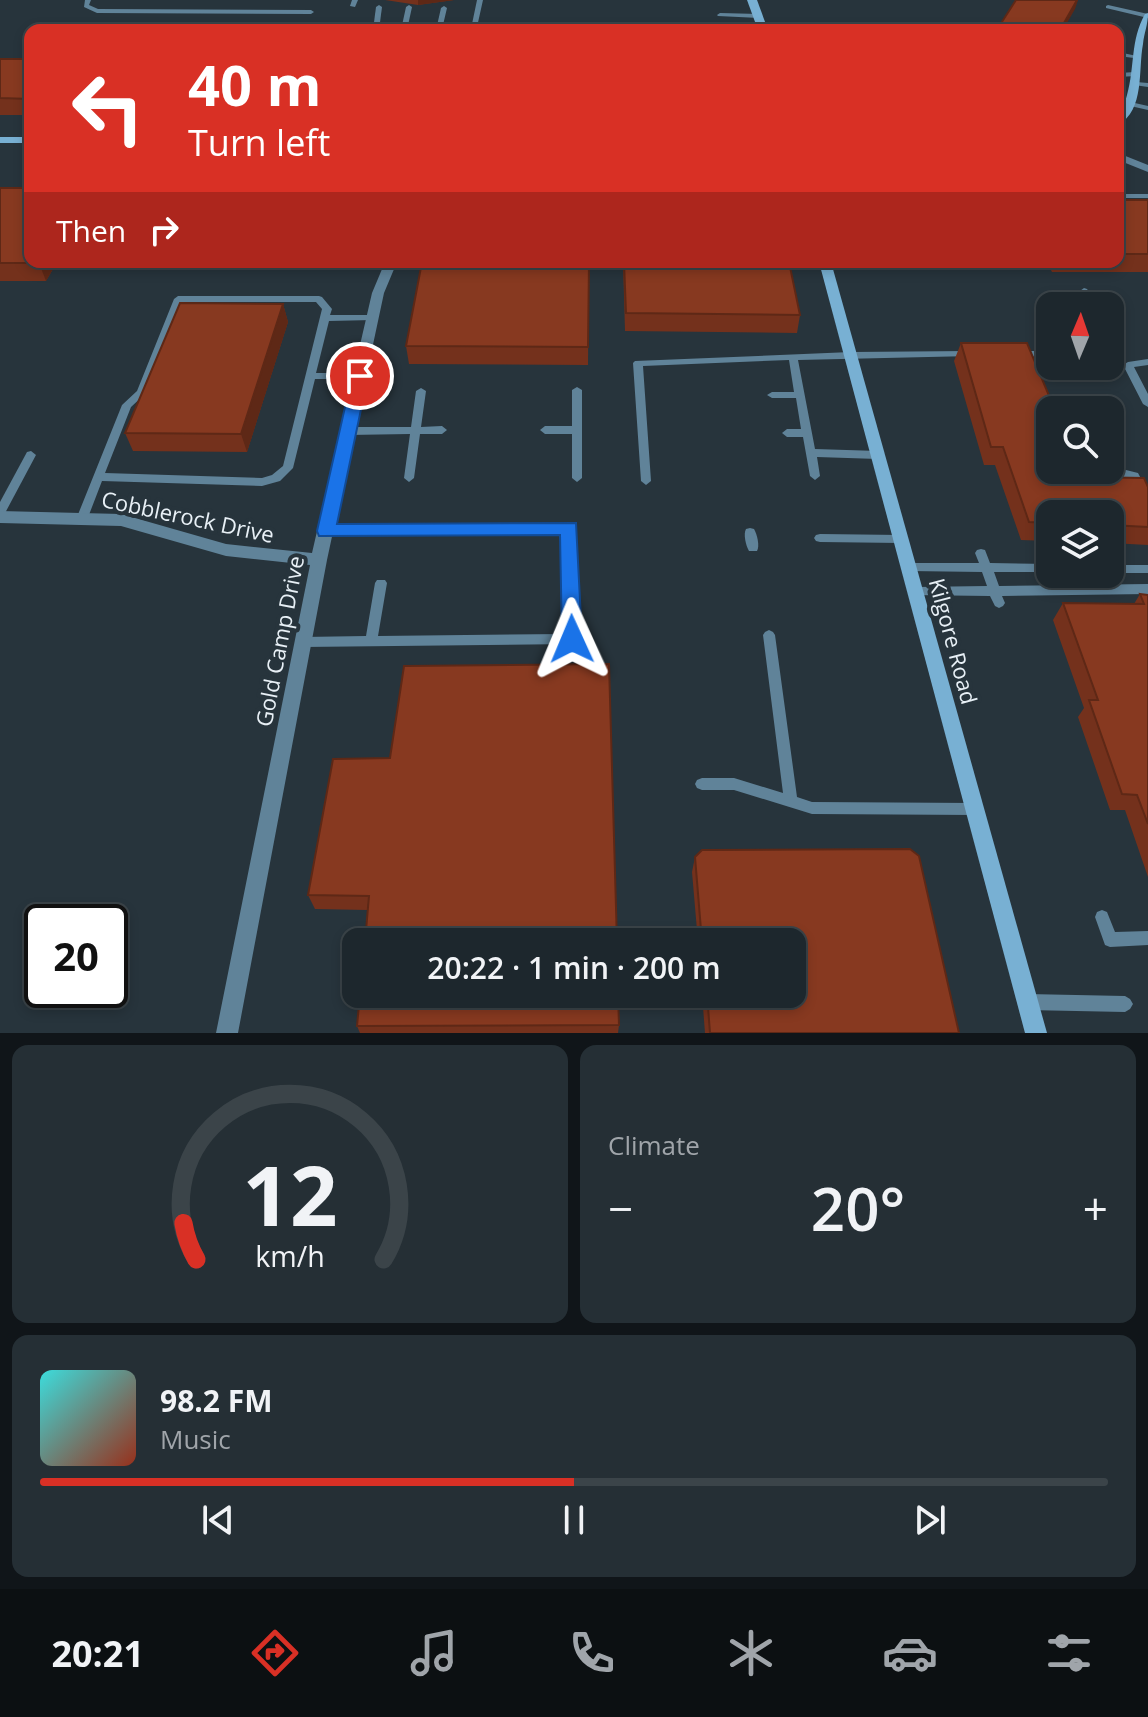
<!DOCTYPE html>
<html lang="en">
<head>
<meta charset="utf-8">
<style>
  :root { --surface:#1d272d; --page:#252f35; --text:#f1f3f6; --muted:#a0a5aa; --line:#3b4449; --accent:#d93025 }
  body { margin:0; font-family:"Open Sans",sans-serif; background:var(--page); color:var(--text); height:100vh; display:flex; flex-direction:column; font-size:30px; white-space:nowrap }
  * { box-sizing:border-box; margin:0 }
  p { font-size:26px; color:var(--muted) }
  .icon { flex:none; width:44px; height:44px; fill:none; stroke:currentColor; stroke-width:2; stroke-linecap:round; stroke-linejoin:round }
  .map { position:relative; height:1033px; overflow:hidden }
  .panel { display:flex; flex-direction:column; gap:12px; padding:12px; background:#101519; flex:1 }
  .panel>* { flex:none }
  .top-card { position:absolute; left:24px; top:24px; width:1100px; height:244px; border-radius:16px; box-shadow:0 4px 12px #0003,0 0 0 2px var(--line); background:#d93025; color:#fff; overflow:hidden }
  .needle { width:52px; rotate:2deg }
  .controls { position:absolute; left:1036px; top:292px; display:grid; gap:16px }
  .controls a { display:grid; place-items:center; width:88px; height:88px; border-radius:16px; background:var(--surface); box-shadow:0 4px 12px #0003,0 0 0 2px var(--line); font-size:40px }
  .speed { position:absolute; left:24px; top:904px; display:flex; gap:16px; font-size:40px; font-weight:700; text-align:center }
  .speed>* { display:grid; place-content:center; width:104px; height:104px; border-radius:50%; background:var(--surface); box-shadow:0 4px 12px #0003,0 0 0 2px var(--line); line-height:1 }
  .speed .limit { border:4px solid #111; border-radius:12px; background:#fff; color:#111 }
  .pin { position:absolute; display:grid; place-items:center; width:68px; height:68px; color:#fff; margin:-34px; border:4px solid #fff; border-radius:50%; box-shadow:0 2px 8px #0007 }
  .me { position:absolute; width:88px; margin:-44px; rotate:359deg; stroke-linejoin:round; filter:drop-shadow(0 0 6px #0008) }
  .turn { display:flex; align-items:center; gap:28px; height:168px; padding:0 32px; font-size:36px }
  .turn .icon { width:104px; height:104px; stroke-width:2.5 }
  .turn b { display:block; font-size:56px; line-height:68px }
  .then { display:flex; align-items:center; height:76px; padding:0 32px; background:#0003; gap:16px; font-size:30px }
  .big { font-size:60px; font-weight:600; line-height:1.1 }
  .panel .widget { flex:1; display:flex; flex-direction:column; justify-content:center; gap:12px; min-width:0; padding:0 28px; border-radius:16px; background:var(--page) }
  .panel .dial { align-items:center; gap:0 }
  .dial svg { height:208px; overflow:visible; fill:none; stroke:var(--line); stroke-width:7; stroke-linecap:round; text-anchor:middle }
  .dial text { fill:var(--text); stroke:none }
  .song { display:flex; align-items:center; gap:24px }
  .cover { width:96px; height:96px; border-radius:12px; background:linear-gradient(135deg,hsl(180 70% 55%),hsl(10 70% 35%)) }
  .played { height:8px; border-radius:4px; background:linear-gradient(90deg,var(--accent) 50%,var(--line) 50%) }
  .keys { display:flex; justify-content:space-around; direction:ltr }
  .heat { display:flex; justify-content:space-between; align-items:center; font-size:44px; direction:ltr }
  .panel .tiles { flex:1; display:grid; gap:12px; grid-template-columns:1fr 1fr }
  .widget:last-child { grid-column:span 2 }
  .trip { position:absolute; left:342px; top:928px; width:464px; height:80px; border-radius:16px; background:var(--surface); box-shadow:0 4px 12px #0003,0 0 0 2px var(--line); font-weight:600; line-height:80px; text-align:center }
  .tab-bar { display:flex; height:128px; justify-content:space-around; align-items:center; background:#0c1012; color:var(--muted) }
  .tab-bar .icon { width:56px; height:56px }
  .tab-bar .active { color:var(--accent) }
  .tab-bar b { font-size:36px; color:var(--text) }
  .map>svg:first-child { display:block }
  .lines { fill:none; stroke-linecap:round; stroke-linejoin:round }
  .lane { fill:#608399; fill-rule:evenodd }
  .street { fill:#608399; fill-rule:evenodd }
  .secondary { fill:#78b0d3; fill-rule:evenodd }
  .wall { fill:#74311c }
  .shaded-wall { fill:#5e2816 }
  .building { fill:#873920; stroke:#5e2816; stroke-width:2 }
  .route { fill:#1a73e8; stroke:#114b97; stroke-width:2 }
  .labels { text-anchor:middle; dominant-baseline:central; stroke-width:8; stroke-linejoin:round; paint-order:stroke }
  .street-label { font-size:22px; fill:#e8f0f6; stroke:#27343c }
</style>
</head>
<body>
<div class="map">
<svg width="1148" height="1033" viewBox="0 0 1148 1033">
  <rect width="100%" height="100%" fill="#27343c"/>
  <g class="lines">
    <g class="lane">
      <path d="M85 0H91L89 5 98 9 311 10 314 12 311 14 97 13 84 7Z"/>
      <path d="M352 0H358L355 7 350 6Z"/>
      <path d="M477 0H483L477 27 436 30 441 8 444 6 447 8 443 25 472 24Z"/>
      <path d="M379 5 382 7 379 30H373L376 7Z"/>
      <path d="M409 5 412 7 407 30H401L406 7Z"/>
      <path d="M1108 5 1148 14V18L1106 8V6Z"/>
      <path d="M720 13 759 14 762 16 759 18 718 16 717 15Z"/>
      <path d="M200 26 203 28 202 30H196Z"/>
      <path d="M1118 52 1137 56 1134 58 1118 56Z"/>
      <path d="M1118 73 1136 72 1139 74 1136 76 1118 77Z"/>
      <path d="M1136 82 1148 83V87L1134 85V83Z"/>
      <path d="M1126 101 1148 106V110L1126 105Z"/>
      <rect x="1118" y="194" width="30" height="4"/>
      <path d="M1084 288 1087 289 1099 306H1089L1080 291Z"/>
      <path d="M178 296H319L322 297 332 309 330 315H376L378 317 373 320 329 321 316 373H360L365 376 360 379H315L293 468 280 481 262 486 102 481 87 520H79L77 517 122 405 137 391 174 299ZM181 302H316L322 309 283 466 272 475 262 478 105 473 131 407 146 393Z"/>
      <path d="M969 351 974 354 972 356 798 360 815 449 878 451 883 455 878 459 817 457 820 476 815 480 810 476 803 437H787L782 433 787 429H801L796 398H772L767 395 772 392H794L789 360 643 366 651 481 646 485 641 481 633 363 635 361 851 352Z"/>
      <path d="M1019 351H1050V357L1016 356 1014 354Z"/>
      <path d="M1148 359V365L1134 367 1148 394V407L1143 404 1123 365 1128 362Z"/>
      <path d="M577 387 582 390V478L577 482 572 478V434H545L540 430 545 426H572V390Z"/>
      <path d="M421 388 426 391 421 427 442 426 447 430 442 434H420L414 478 409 482 404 478 410 434 348 435 343 431 348 427H411L416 391Z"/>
      <path d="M31 451 36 455 4 515 0 516V502L27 452Z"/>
      <path d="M1110 466 1138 473 1148 492V506L1144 505 1130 479 1106 473 1105 470H1110Z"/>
      <path d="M570 524 574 525 576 528 578 639 576 643 572 644 303 647 299 646 297 642 299 638 303 637 366 636 375 583 377 580H385L387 583 378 636 566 634 565 532 326 535 322 534 320 531 322 528 326 527Z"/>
      <path d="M750 528 754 529C757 534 760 546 757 551H749C746 546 743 534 746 529Z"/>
      <path d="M820 534 901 535 905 536 907 539 905 542 901 543 820 542 816 541 814 538 816 535Z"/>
      <path d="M981 549 985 550 990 563 1050 564V572H994L999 586 1148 584V594L1002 596 1005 603 1003 606 999 608 995 606 990 596 912 595 910 592 912 589 916 587 987 586 982 572 909 571 905 570 903 567 905 564 909 563H979L975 553 977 550Z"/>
      <rect x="1110" y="565" width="38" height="8"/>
      <path d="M769 630 773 632 775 635 797 797 812 802 975 803 980 805 982 809 980 813 975 815 812 814 734 790H702L697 788 695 784 697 780 702 778H734L783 793 763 635 765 632Z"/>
      <path d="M1102 910 1107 912 1115 932 1148 931V945L1110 947 1105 945 1095 917 1097 912Z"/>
      <path d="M1027 994 1125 996 1130 999 1133 1004 1130 1009 1125 1012 1027 1010 1022 1007 1019 1002 1022 997Z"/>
    </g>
    <g class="street">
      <path d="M1118 153 1148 165V172L1118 160Z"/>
      <path d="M385 262H397L384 293 327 560 238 1033H216L310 565 226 556 121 526 0 523V511L121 514 226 544 312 553 372 293Z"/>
    </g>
    <g class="secondary">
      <path d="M747 0H757L768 30H758Z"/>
      <path d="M1148 13C1148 25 1144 33 1143 44 1138 70 1145 110 1118 125 1118 113 1124 107 1127 95 1135 67 1130 41 1145 14Z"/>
      <rect x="0" y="137" width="30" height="6"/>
      <path d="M819 262H831L1047 1033H1025Z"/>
    </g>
  </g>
  <g class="wall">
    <path d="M385 0H454L418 5Z"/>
    <rect x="0" y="59" width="30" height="56"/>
    <path d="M0 188 30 262H57L46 281H0Z"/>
    <path d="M1118 200H1148V272H1052L1047 262H1118Z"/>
    <path d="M589 262 588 365 409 364 406 346Z"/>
    <path d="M623 262H789L800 315 797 333 625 331Z"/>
    <path d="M283 304 288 322 247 452 133 451 125 433Z"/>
    <path d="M961 343 1083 477 1148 487V545L1110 543V514H1050V541L1021 540 995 465H984L954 361Z"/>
    <path d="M1140 594 1148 595V877L1125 810H1110L1078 717 1084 708 1053 620 1063 603 1134 604Z"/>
    <path d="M390 758 367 910 315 909 308 895Z"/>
    <path d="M695 857 959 1033H705L702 994H792V942H698L692 872Z"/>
    <path d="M619 1025 618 1033H360L357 1026Z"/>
  </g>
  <g class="shaded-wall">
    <path d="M418 0H454L418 5Z"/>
    <path d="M1077 0H1078L1075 9 1063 30H1060Z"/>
    <path d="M39 262H57L46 281 39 263Z"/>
    <path d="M283 304 288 322 247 452 241 434Z"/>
  </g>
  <g class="building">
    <path d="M1016 0H1077L1060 30H1030L1023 29 1024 30H1006L998 28Z"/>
    <path d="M0 59H30V99L0 98Z"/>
    <path d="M0 188H30V262H39V263H0Z"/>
    <rect x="1118" y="200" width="30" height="54"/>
    <path d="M422 262H589L588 347 406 346Z"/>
    <path d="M624 262H789L800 315 626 313Z"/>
    <path d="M180 303 283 304 241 434 125 433Z"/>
    <path d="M961 343H1027L1055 410H1050V470H1080L1083 477 1144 478 1148 487V527L1110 525V514H1050V523L1029 522 1003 447H991Z"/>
    <path d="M1140 594 1148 595V824L1137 795 1122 794 1089 700H1098L1063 603 1144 604Z"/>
    <path d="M609 664 617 942H365L369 896 308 895 333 759 390 758 404 666Z"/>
    <path d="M910 849 919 856 959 1033H710L707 994H792V942H702L695 857 702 850Z"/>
    <path d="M360 994H618L619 1025 357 1026Z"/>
  </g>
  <path class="route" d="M360 370 368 376 337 524 576 523 582 639 579 644 572 647 562 639 560 535 319 536 317 531 352 376Z"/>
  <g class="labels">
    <g class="street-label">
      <text transform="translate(188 516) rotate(12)">Cobblerock Drive</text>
      <text transform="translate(279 641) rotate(-79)">Gold Camp Drive</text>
      <text transform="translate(954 641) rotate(75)">Kilgore Road</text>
    </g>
  </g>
</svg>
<div class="controls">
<a><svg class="needle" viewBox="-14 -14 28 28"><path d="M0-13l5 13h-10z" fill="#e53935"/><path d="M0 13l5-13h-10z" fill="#a0a5aa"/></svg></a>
<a><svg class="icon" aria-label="search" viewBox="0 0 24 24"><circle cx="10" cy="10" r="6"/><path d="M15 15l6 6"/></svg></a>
<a><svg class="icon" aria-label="layers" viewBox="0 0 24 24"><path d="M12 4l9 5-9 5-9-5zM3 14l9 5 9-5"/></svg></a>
</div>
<div class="speed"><div class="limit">20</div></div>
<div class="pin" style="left:360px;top:376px;background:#d93025"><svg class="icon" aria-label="arrive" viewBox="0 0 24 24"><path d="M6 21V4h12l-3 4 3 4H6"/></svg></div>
<svg class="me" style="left:572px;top:639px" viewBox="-20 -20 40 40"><path d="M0-17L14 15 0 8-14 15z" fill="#1a73e8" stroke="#fff" stroke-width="4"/></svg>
<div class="trip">20:22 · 1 min · 200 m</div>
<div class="top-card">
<div class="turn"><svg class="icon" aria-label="left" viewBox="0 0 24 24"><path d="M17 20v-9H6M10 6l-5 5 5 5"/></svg><div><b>40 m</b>Turn left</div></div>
<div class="then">Then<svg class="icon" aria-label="right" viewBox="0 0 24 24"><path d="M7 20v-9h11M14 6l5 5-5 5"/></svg></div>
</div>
</div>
<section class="panel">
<div class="tiles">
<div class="widget dial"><svg viewBox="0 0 100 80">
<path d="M14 69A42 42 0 1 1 86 69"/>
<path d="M14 69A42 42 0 0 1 9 55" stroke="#d93025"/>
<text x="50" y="56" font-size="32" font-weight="700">12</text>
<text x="50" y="72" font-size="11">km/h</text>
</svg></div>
<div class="widget"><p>Climate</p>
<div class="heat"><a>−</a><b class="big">20°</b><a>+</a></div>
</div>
<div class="widget">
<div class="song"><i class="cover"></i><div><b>98.2 FM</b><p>Music</p></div></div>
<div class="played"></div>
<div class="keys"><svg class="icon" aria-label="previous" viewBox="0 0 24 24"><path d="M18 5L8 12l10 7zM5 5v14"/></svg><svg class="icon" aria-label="pause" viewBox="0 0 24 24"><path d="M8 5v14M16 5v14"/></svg><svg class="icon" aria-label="next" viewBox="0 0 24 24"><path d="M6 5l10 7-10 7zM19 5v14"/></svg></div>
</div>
</div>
</section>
<nav class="tab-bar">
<b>20:21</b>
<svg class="icon active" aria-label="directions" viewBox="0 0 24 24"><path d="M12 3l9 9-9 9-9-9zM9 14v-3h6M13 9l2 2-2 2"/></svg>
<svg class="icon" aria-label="music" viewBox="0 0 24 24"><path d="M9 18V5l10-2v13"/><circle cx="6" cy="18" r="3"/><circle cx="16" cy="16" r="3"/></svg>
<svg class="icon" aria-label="phone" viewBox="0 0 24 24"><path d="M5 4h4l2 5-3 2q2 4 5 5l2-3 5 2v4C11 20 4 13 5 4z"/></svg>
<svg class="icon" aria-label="climate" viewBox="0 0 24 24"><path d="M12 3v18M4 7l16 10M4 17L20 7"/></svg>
<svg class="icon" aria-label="car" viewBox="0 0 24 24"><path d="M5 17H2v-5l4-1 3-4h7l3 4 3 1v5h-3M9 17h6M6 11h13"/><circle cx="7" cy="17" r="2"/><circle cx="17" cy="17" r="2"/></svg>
<svg class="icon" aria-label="filters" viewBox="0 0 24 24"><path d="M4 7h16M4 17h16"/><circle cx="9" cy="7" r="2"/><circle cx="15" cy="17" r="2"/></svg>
</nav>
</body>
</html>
